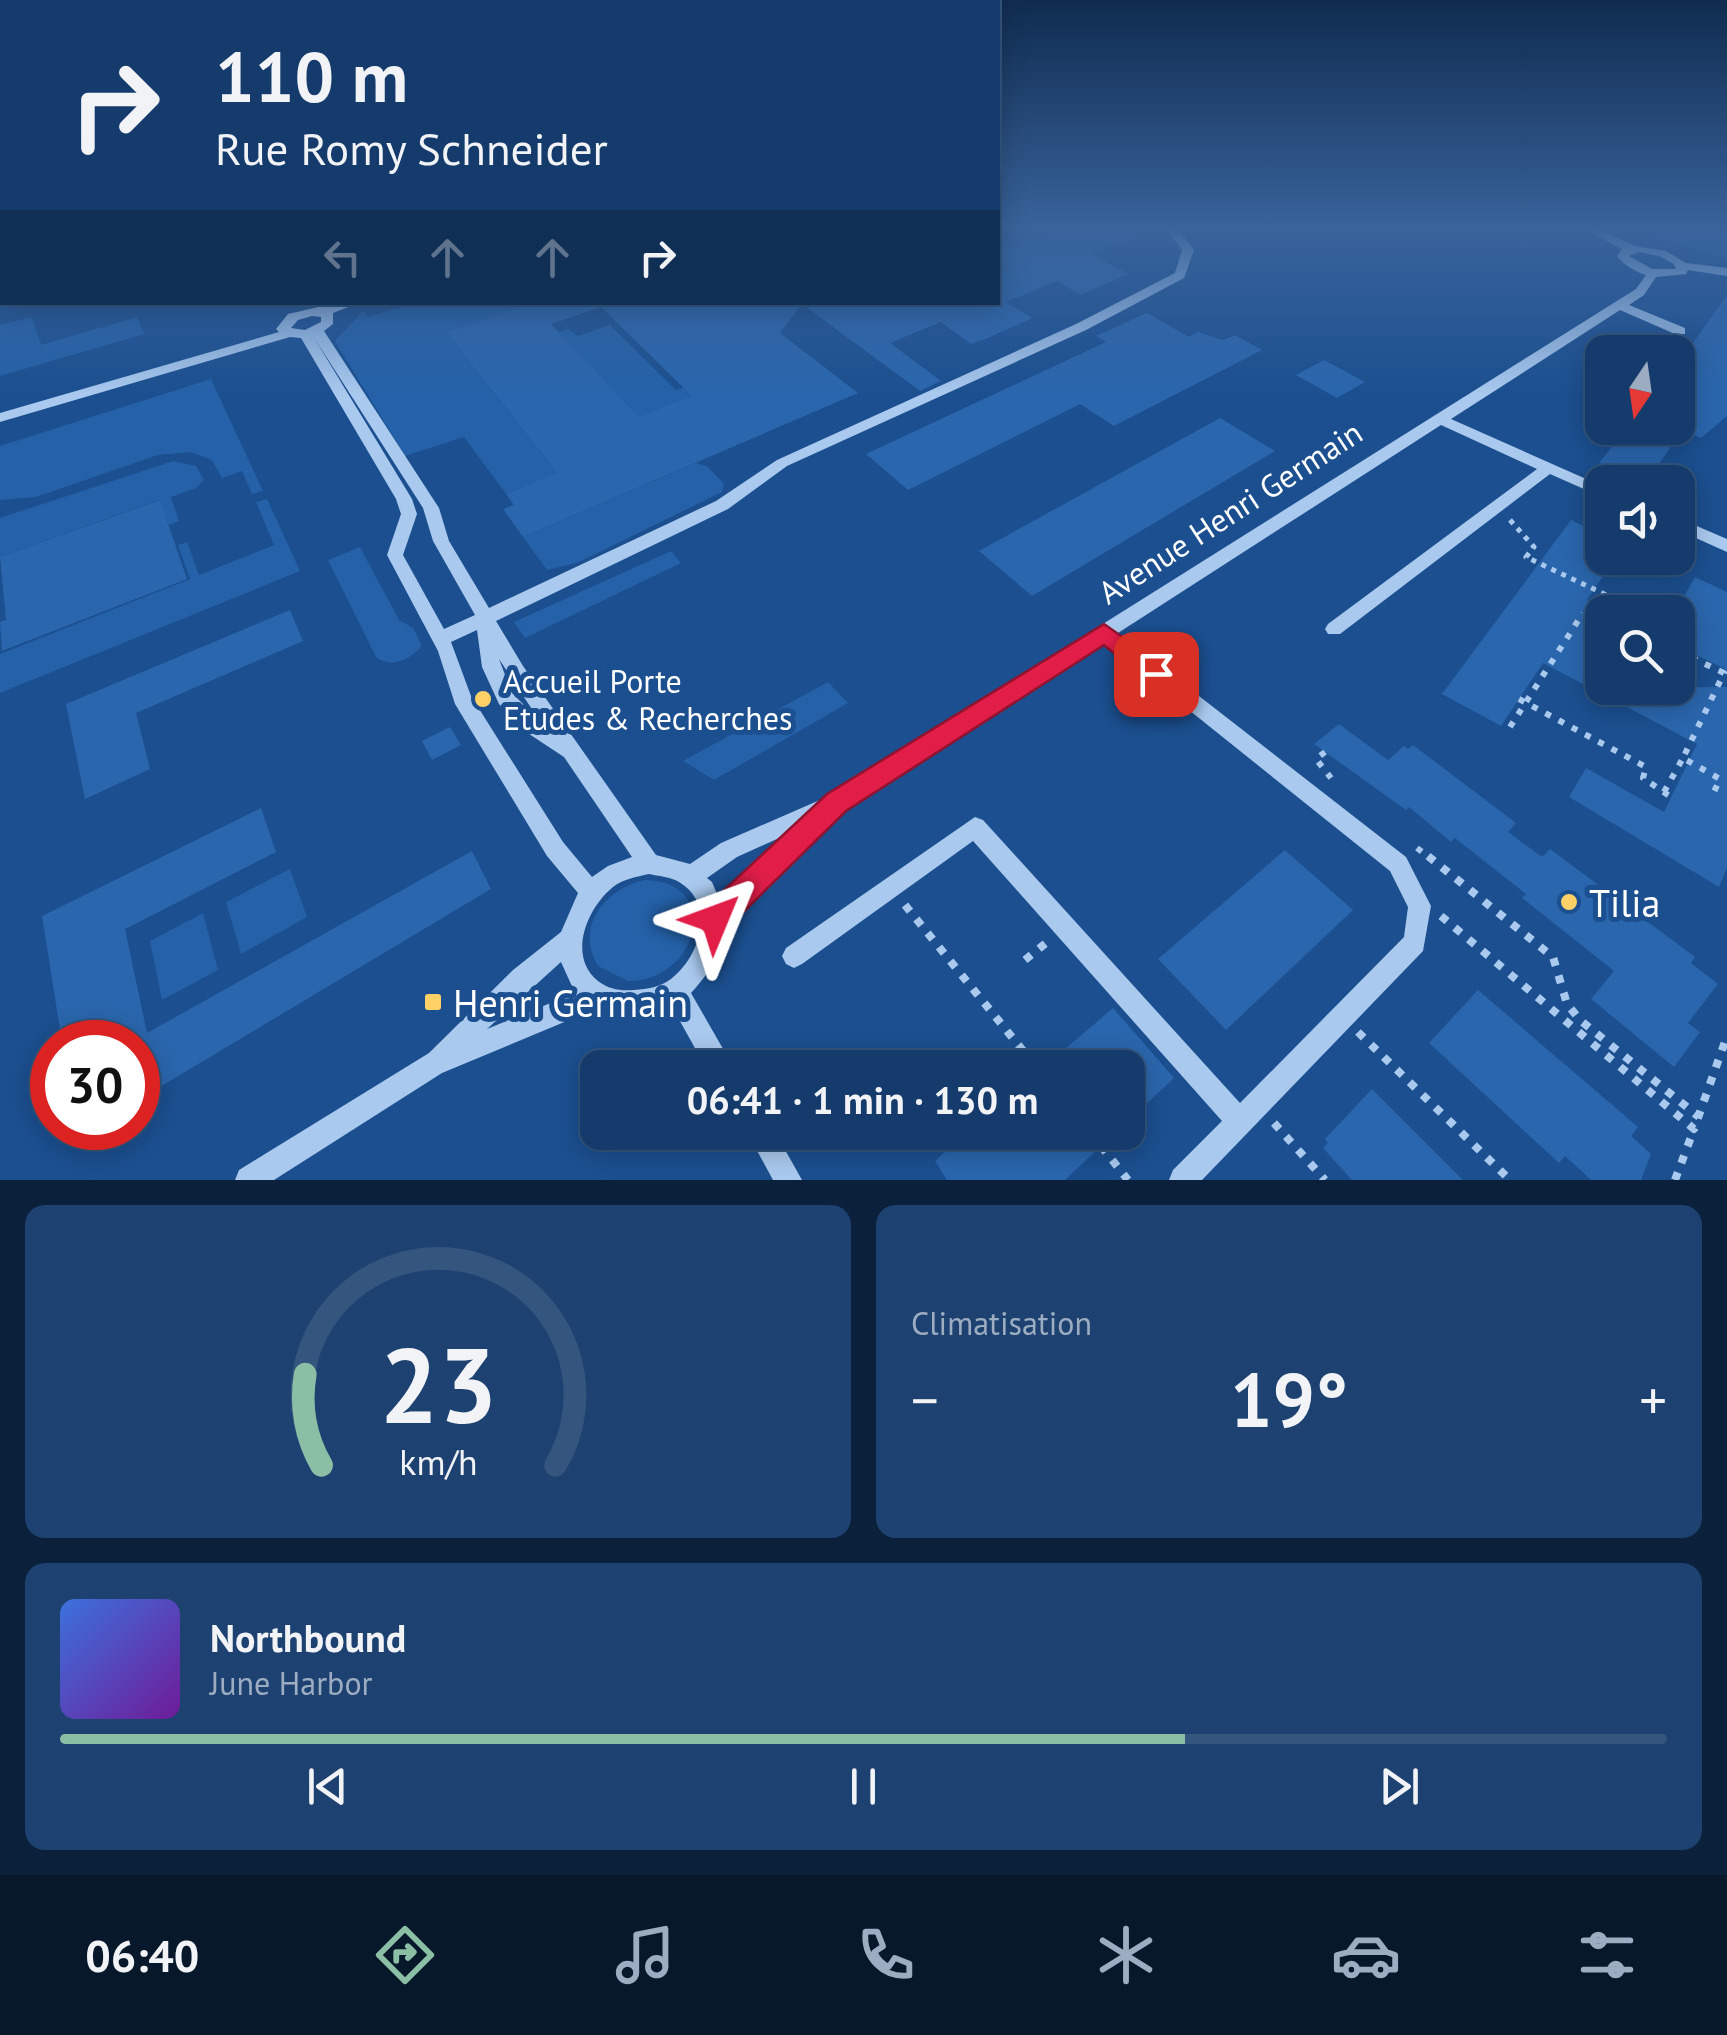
<!DOCTYPE html>
<html lang="fr">
<head>
<meta charset="utf-8">
<style>
  :root { --surface:#143b6b; --page:#1d4271; --text:#f1f3f6; --muted:#9dadc1; --line:#33557e; --accent:#8abfa5 }
  body { margin:0; font-family:"PT Sans",sans-serif; background:var(--page); color:var(--text); height:100vh; display:flex; flex-direction:column; font-size:38px; white-space:nowrap }
  * { box-sizing:border-box; margin:0 }
  p { font-size:32px; color:var(--muted) }
  .icon { flex:none; width:55px; height:55px; fill:none; stroke:currentColor; stroke-width:2; stroke-linecap:round; stroke-linejoin:round }
  .map { position:relative; height:1180px; overflow:hidden }
  .sheet { display:flex; flex-direction:column; gap:25px; padding:25px; background:#0b203b; flex:1 }
  .sheet>* { flex:none }
  .banner { position:absolute; left:0px; top:0px; width:1000px; height:305px; box-shadow:0 5px 25px #0003,0 0 0 2px var(--line); background:#143b6b; color:var(--text); overflow:hidden }
  .needle { width:65px; rotate:193deg }
  .buttons { position:absolute; left:1585px; top:335px; display:grid; gap:20px }
  .buttons a { display:grid; place-items:center; width:110px; height:110px; border-radius:20px; background:var(--surface); box-shadow:0 5px 25px #0003,0 0 0 2px var(--line); font-size:50px }
  .speed { position:absolute; left:30px; top:1020px; display:flex; gap:20px; font-size:50px; font-weight:700; text-align:center }
  .speed>* { display:grid; place-content:center; width:130px; height:130px; border-radius:50%; background:var(--surface); box-shadow:0 5px 25px #0003,0 0 0 2px var(--line); line-height:1 }
  .speed .limit { border:15px solid #d22; background:#fff; color:#111 }
  .pin { position:absolute; display:grid; place-items:center; width:85px; height:85px; color:#fff; margin:-42px; border-radius:20px; box-shadow:0 5px 15px #0006 }
  .me { position:absolute; width:110px; margin:-55px; rotate:46deg; stroke-linejoin:round; filter:drop-shadow(0 0 8px #0008) }
  .turn { display:flex; align-items:center; gap:35px; height:210px; padding:0 50px; font-size:45px }
  .turn .icon { width:130px; height:130px; stroke-width:2.5 }
  .turn b { display:block; font-size:70px; line-height:85px }
  .lanes { display:flex; align-items:center; height:95px; padding:0 50px; background:#0003; justify-content:center; gap:50px; direction:ltr }
  .lanes .off { opacity:.35 }
  .big { font-size:75px; font-weight:800; line-height:1.1 }
  .sheet .card { flex:1; display:flex; flex-direction:column; justify-content:center; gap:15px; min-width:0; padding:0 35px; border-radius:20px; background:var(--page) }
  .sheet .dial { align-items:center; gap:0 }
  .dial svg { height:260px; overflow:visible; fill:none; stroke:var(--line); stroke-width:7; stroke-linecap:round; text-anchor:middle }
  .dial text { fill:var(--text); stroke:none }
  .song { display:flex; align-items:center; gap:30px }
  .cover { width:120px; height:120px; border-radius:15px; background:linear-gradient(135deg,hsl(220 70% 55%),hsl(280 70% 35%)) }
  .played { height:10px; border-radius:5px; background:linear-gradient(90deg,var(--accent) 70%,var(--line) 70%) }
  .keys { display:flex; justify-content:space-around; direction:ltr }
  .heat { display:flex; justify-content:space-between; align-items:center; font-size:55px; direction:ltr }
  .sheet .tiles { flex:1; display:grid; gap:25px; grid-template-columns:1fr 1fr }
  .card:last-child { grid-column:span 2 }
  .trip { position:absolute; left:580px; top:1050px; width:565px; height:100px; border-radius:20px; background:var(--surface); box-shadow:0 5px 25px #0003,0 0 0 2px var(--line); font-weight:800; line-height:100px; text-align:center }
  .tabs { display:flex; height:160px; justify-content:space-around; align-items:center; background:#08182b; color:var(--muted) }
  .tabs .icon { width:70px; height:70px }
  .tabs .selected { color:var(--accent) }
  .tabs b { font-size:45px; color:var(--text) }
  .map>svg:first-child { display:block }
  .green { fill:#2461a8 }
  .building { fill:#2a66ad; fill-rule:evenodd }
  .lines { fill:none; stroke-linecap:round; stroke-linejoin:round }
  .path-far2 { stroke:#a9c9ee; stroke-width:5; stroke-dasharray:5 6; stroke-linecap:butt }
  .path-far1 { stroke:#a9c9ee; stroke-width:6; stroke-dasharray:6 9; stroke-linecap:butt }
  .path { stroke:#a9c9ee; stroke-width:8; stroke-dasharray:8 10; stroke-linecap:butt }
  .minor { fill:#a9c9ee; fill-rule:evenodd }
  .route { fill:#e11d48; stroke:#92132f; stroke-width:2.5 }
  .poi-dot { fill:#ffd166; stroke:#1b4f8f; stroke-width:4 }
  .labels { text-anchor:middle; dominant-baseline:central; stroke-width:10; stroke-linejoin:round; paint-order:stroke }
  .street-label { font-size:32px; fill:#fff; stroke:#1b4f8f }
  .poi-label { font-size:32px; fill:#fff; stroke:#1b4f8f; text-anchor:start }
  .near-poi-label { font-size:38px; fill:#fff; stroke:#1b4f8f; text-anchor:start }
</style>
</head>
<body>
<div class="map">
<svg width="1727" height="1180" viewBox="0 0 1727 1180">
  <rect width="100%" height="100%" fill="#1b4f8f"/>
  <g class="green">
    <path d="M1626 229H1727V258Z"/>
    <path d="M415 303H535L446 332 567 486 539 481 506 494 464 437 405 456 335 341 363 311 368 317Z"/>
    <path d="M32 317 41 345 137 317 144 334 0 376V325Z"/>
    <path d="M610 325 676 390 684 387 709 411 654 433 558 332 569 329 578 336Z"/>
    <path d="M211 379 263 491 252 494 242 471 222 478 212 460 191 452 158 455 36 497 0 500V446Z"/>
    <path d="M173 461 196 466 204 480 196 488 171 497 179 521 169 525 159 500 0 557V518Z"/>
    <path d="M696 463 707 466 724 484 722 492 577 563 547 570 523 537Z"/>
    <path d="M267 499 300 571 0 693V654L190 579 178 545 187 542 199 575 274 545 256 502Z"/>
    <path d="M360 547 399 620 413 628 422 646C412 659 390 669 376 657L328 560Z"/>
    <path d="M671 551 681 563 525 638 514 622Z"/>
    <path d="M828 682 848 703 714 780 683 761Z"/>
    <path d="M290 869 307 917 241 954 226 902Z"/>
    <path d="M644 880C725 881 698 982 628 981L598 966C574 927 605 889 644 880Z"/>
    <path d="M203 913 218 970 162 1000 150 941Z"/>
  </g>
  <g class="building">
    <path d="M1067 229 1152 230 1092 254 1129 274 1080 295 1057 281 1006 302 1032 318 990 337 971 344 941 322 890 343 941 381 920 391 802 304 780 333 858 393 523 537 503 509 514 505 506 494 557 473 446 332 535 302H998V235L1018 248ZM601 307 692 396 639 417 551 324Z"/>
    <path d="M1727 295V416L1701 438 1683 430 1646 482 1599 463 1627 428H1678V364Z"/>
    <path d="M1147 313 1189 337 1198 332 1223 340 1235 335 1262 350 1114 426 1080 404 908 490 866 454 1106 342 1096 336Z"/>
    <path d="M1324 360 1365 382 1337 398 1296 375Z"/>
    <path d="M1220 418 1275 451 1032 596 979 551Z"/>
    <path d="M160 500 187 579 2 651 0 622 6 620 0 557Z"/>
    <path d="M1571 520 1602 535V558H1615L1587 600 1602 608V688L1727 687V868L1719 887 1569 797 1586 768 1664 812 1697 744 1543 663 1501 726 1442 694Z"/>
    <path d="M1695 577 1727 592V670L1678 646V608Z"/>
    <path d="M290 610 303 641 136 713 150 769 85 799 66 704Z"/>
    <path d="M1339 724 1388 760 1404 746 1408 749 1413 745 1516 823 1508 832 1542 857 1550 849 1695 957 1691 963 1718 984 1688 1023 1700 1032 1674 1067 1591 999 1614 971 1522 898 1526 894 1455 838 1451 842 1409 807 1406 810 1314 744Z"/>
    <path d="M450 727 461 745 432 760 422 741Z"/>
    <path d="M261 808 276 852 125 929 147 1033 472 851 491 889 138 1100V1042H62L42 916Z"/>
    <path d="M1285 850 1353 910 1226 1030 1158 959Z"/>
    <path d="M1478 990 1638 1127 1631 1136 1651 1154 1641 1180H1591L1565 1156 1559 1163 1429 1043Z"/>
    <path d="M1113 1008 1174 1078 1128 1121V1068H1043Z"/>
    <path d="M1372 1089 1463 1180H1352L1323 1148 1328 1143 1325 1139Z"/>
    <path d="M968 1132H1116L1065 1180H947L935 1161Z"/>
  </g>
  <g class="lines">
    <path class="path-far2" d="M1510 520 1534 547 1526 557 1619 601"/>
    <g class="path-far1">
      <path d="M1614 599 1642 612"/>
      <path d="M1678 651 1724 673 1683 758 1720 779 1712 796"/>
      <path d="M1519 699 1646 767 1643 778 1671 797"/>
      <path d="M1510 727 1583 613"/>
      <path d="M1325 752 1316 759 1331 778"/>
      <path d="M1664 792 1683 758"/>
      <path d="M1417 848 1431 859"/>
    </g>
    <g class="path">
      <path d="M1428 856 1553 957 1567 1004 1580 1020 1699 1117"/>
      <path d="M905 905 1037 1068"/>
      <path d="M1441 916 1694 1129 1727 1036"/>
      <path d="M1025 960 1046 943"/>
      <path d="M1358 1032 1510 1180"/>
      <path d="M1274 1123 1325 1180"/>
      <path d="M1101 1146 1128 1180"/>
      <path d="M1675 1180 1694 1129"/>
    </g>
    <g class="minor">
      <path d="M1166 229H1178L1194 250 1184 278 1086 330 787 466 728 509 496 621 523 666 656 855 690 864 721 843 829 796 1636 289 1646 275C1634 271 1625 266 1617 256L1622 249 1584 229H1599L1635 246 1666 251 1686 263 1727 268V276L1688 270 1686 274 1656 277 1644 295 1629 305 1685 328V334H1675L1620 310 1451 419 1602 486V497L1550 474 1340 634H1328L1325 629 1328 624 1537 469 1441 425 1118 633 1406 857 1431 906 1423 951 1202 1180H1169L1173 1170 1222 1121 973 841 802 964 794 968 786 964 782 956 786 948 975 817 983 820 1240 1103 1404 937 1408 907 1390 871 1104 642 836 813 833 820 724 926C722 953 709 974 691 993L734 1068H706L671 1005C647 1017 624 1017 598 1008L442 1073 274 1180H235L239 1170 429 1053 513 970 561 932 578 893 547 856 455 704 438 651 387 555 401 514 396 499 301 338 290 337 0 422V413L279 332 276 329 288 314 340 302H361L333 313V324L324 331 439 508 449 541 489 608 716 501 777 460 1076 324 1175 273 1182 250ZM1639 252 1659 256 1674 264 1676 269H1652L1629 256ZM312 316 321 317V322L305 330 291 328 298 320ZM313 336 423 508 433 541 475 615 444 629 403 555 417 514 412 499ZM477 630 482 667 499 704 523 730 564 757 632 857 608 866 592 877 563 842 471 696 451 642ZM499 659 539 720 512 693ZM788 834 719 899 712 882 707 878 737 857ZM649 874C658 876 671 877 679 882 717 904 700 957 671 979 660 987 648 989 634 990 621 991 610 990 598 981 567 956 587 908 613 887 623 879 636 877 649 874ZM561 962 575 993 487 1029Z"/>
      <path d="M1678 518 1727 539V552L1678 530Z"/>
      <path d="M747 1132H775L802 1180H773Z"/>
    </g>
  </g>
  <linearGradient id="sky" x2="0" y2="1"><stop stop-color="#0f2b4f"/><stop offset="0.58" stop-color="#39639b"/><stop offset="1" stop-color="#39639b" stop-opacity="0"/></linearGradient>
  <rect width="1727" height="394" fill="url(#sky)"/>
  <path class="route" d="M1104 624 1165 667 1169 674 1165 681H1148L1104 645 846 811 725 930 715 934 704 930 700 919 704 909 827 794Z"/>
  <g class="poi-dot">
    <circle cx="483" cy="699" r="10"/>
    <circle cx="1569" cy="902" r="10"/>
    <rect x="423" y="992" width="20" height="20" rx="5"/>
  </g>
  <g class="labels">
    <g class="street-label">
      <text transform="translate(1230 512) rotate(-33)">Avenue Henri Germain</text>
    </g>
    <g class="poi-label">
      <text x="503" y="681">Accueil Porte<tspan x="503" dy="37">Etudes &amp; Recherches</tspan></text>
    </g>
    <g class="near-poi-label">
      <text x="1589" y="902">Tilia</text>
      <text x="453" y="1002">Henri Germain</text>
    </g>
  </g>
</svg>
<div class="buttons">
<a><svg class="needle" viewBox="-14 -14 28 28"><path d="M0-13l5 13h-10z" fill="#e53935"/><path d="M0 13l5-13h-10z" fill="#9dadc1"/></svg></a>
<a><svg class="icon" aria-label="sound" viewBox="0 0 24 24"><path d="M4 9h4l5-4v14l-5-4H4zM17 9q2 3 0 6"/></svg></a>
<a><svg class="icon" aria-label="search" viewBox="0 0 24 24"><circle cx="10" cy="10" r="6"/><path d="M15 15l6 6"/></svg></a>
</div>
<div class="speed"><div class="limit">30</div></div>
<div class="pin" style="left:1156px;top:674px;background:#d93025"><svg class="icon" aria-label="arrive" viewBox="0 0 24 24"><path d="M6 21V4h12l-3 4 3 4H6"/></svg></div>
<svg class="me" style="left:715px;top:919px" viewBox="-20 -20 40 40"><path d="M0-17L14 15 0 8-14 15z" fill="#e11d48" stroke="#fff" stroke-width="4"/></svg>
<div class="trip">06:41 · 1 min · 130 m</div>
<div class="banner">
<div class="turn"><svg class="icon" aria-label="right" viewBox="0 0 24 24"><path d="M7 20v-9h11M14 6l5 5-5 5"/></svg><div><b>110 m</b>Rue Romy Schneider</div></div>
<div class="lanes"><svg class="icon off" aria-label="left" viewBox="0 0 24 24"><path d="M17 20v-9H6M10 6l-5 5 5 5"/></svg><svg class="icon off" aria-label="ahead" viewBox="0 0 24 24"><path d="M12 20V5M6 11l6-6 6 6"/></svg><svg class="icon off" aria-label="ahead" viewBox="0 0 24 24"><path d="M12 20V5M6 11l6-6 6 6"/></svg><svg class="icon" aria-label="right" viewBox="0 0 24 24"><path d="M7 20v-9h11M14 6l5 5-5 5"/></svg></div>
</div>
</div>
<section class="sheet">
<div class="tiles">
<div class="card dial"><svg viewBox="0 0 100 80">
<path d="M14 69A42 42 0 1 1 86 69"/>
<path d="M14 69A42 42 0 0 1 9 41" stroke="#8abfa5"/>
<text x="50" y="56" font-size="32" font-weight="700">23</text>
<text x="50" y="72" font-size="11">km/h</text>
</svg></div>
<div class="card"><p>Climatisation</p>
<div class="heat"><a>−</a><b class="big">19°</b><a>+</a></div>
</div>
<div class="card">
<div class="song"><i class="cover"></i><div><b>Northbound</b><p>June Harbor</p></div></div>
<div class="played"></div>
<div class="keys"><svg class="icon" aria-label="previous" viewBox="0 0 24 24"><path d="M18 5L8 12l10 7zM5 5v14"/></svg><svg class="icon" aria-label="pause" viewBox="0 0 24 24"><path d="M8 5v14M16 5v14"/></svg><svg class="icon" aria-label="next" viewBox="0 0 24 24"><path d="M6 5l10 7-10 7zM19 5v14"/></svg></div>
</div>
</div>
</section>
<nav class="tabs">
<b>06:40</b>
<svg class="icon selected" aria-label="directions" viewBox="0 0 24 24"><path d="M12 3l9 9-9 9-9-9zM9 14v-3h6M13 9l2 2-2 2"/></svg>
<svg class="icon" aria-label="music" viewBox="0 0 24 24"><path d="M9 18V5l10-2v13"/><circle cx="6" cy="18" r="3"/><circle cx="16" cy="16" r="3"/></svg>
<svg class="icon" aria-label="phone" viewBox="0 0 24 24"><path d="M5 4h4l2 5-3 2q2 4 5 5l2-3 5 2v4C11 20 4 13 5 4z"/></svg>
<svg class="icon" aria-label="climate" viewBox="0 0 24 24"><path d="M12 3v18M4 7l16 10M4 17L20 7"/></svg>
<svg class="icon" aria-label="car" viewBox="0 0 24 24"><path d="M5 17H2v-5l4-1 3-4h7l3 4 3 1v5h-3M9 17h6M6 11h13"/><circle cx="7" cy="17" r="2"/><circle cx="17" cy="17" r="2"/></svg>
<svg class="icon" aria-label="filters" viewBox="0 0 24 24"><path d="M4 7h16M4 17h16"/><circle cx="9" cy="7" r="2"/><circle cx="15" cy="17" r="2"/></svg>
</nav>
</body>
</html>
